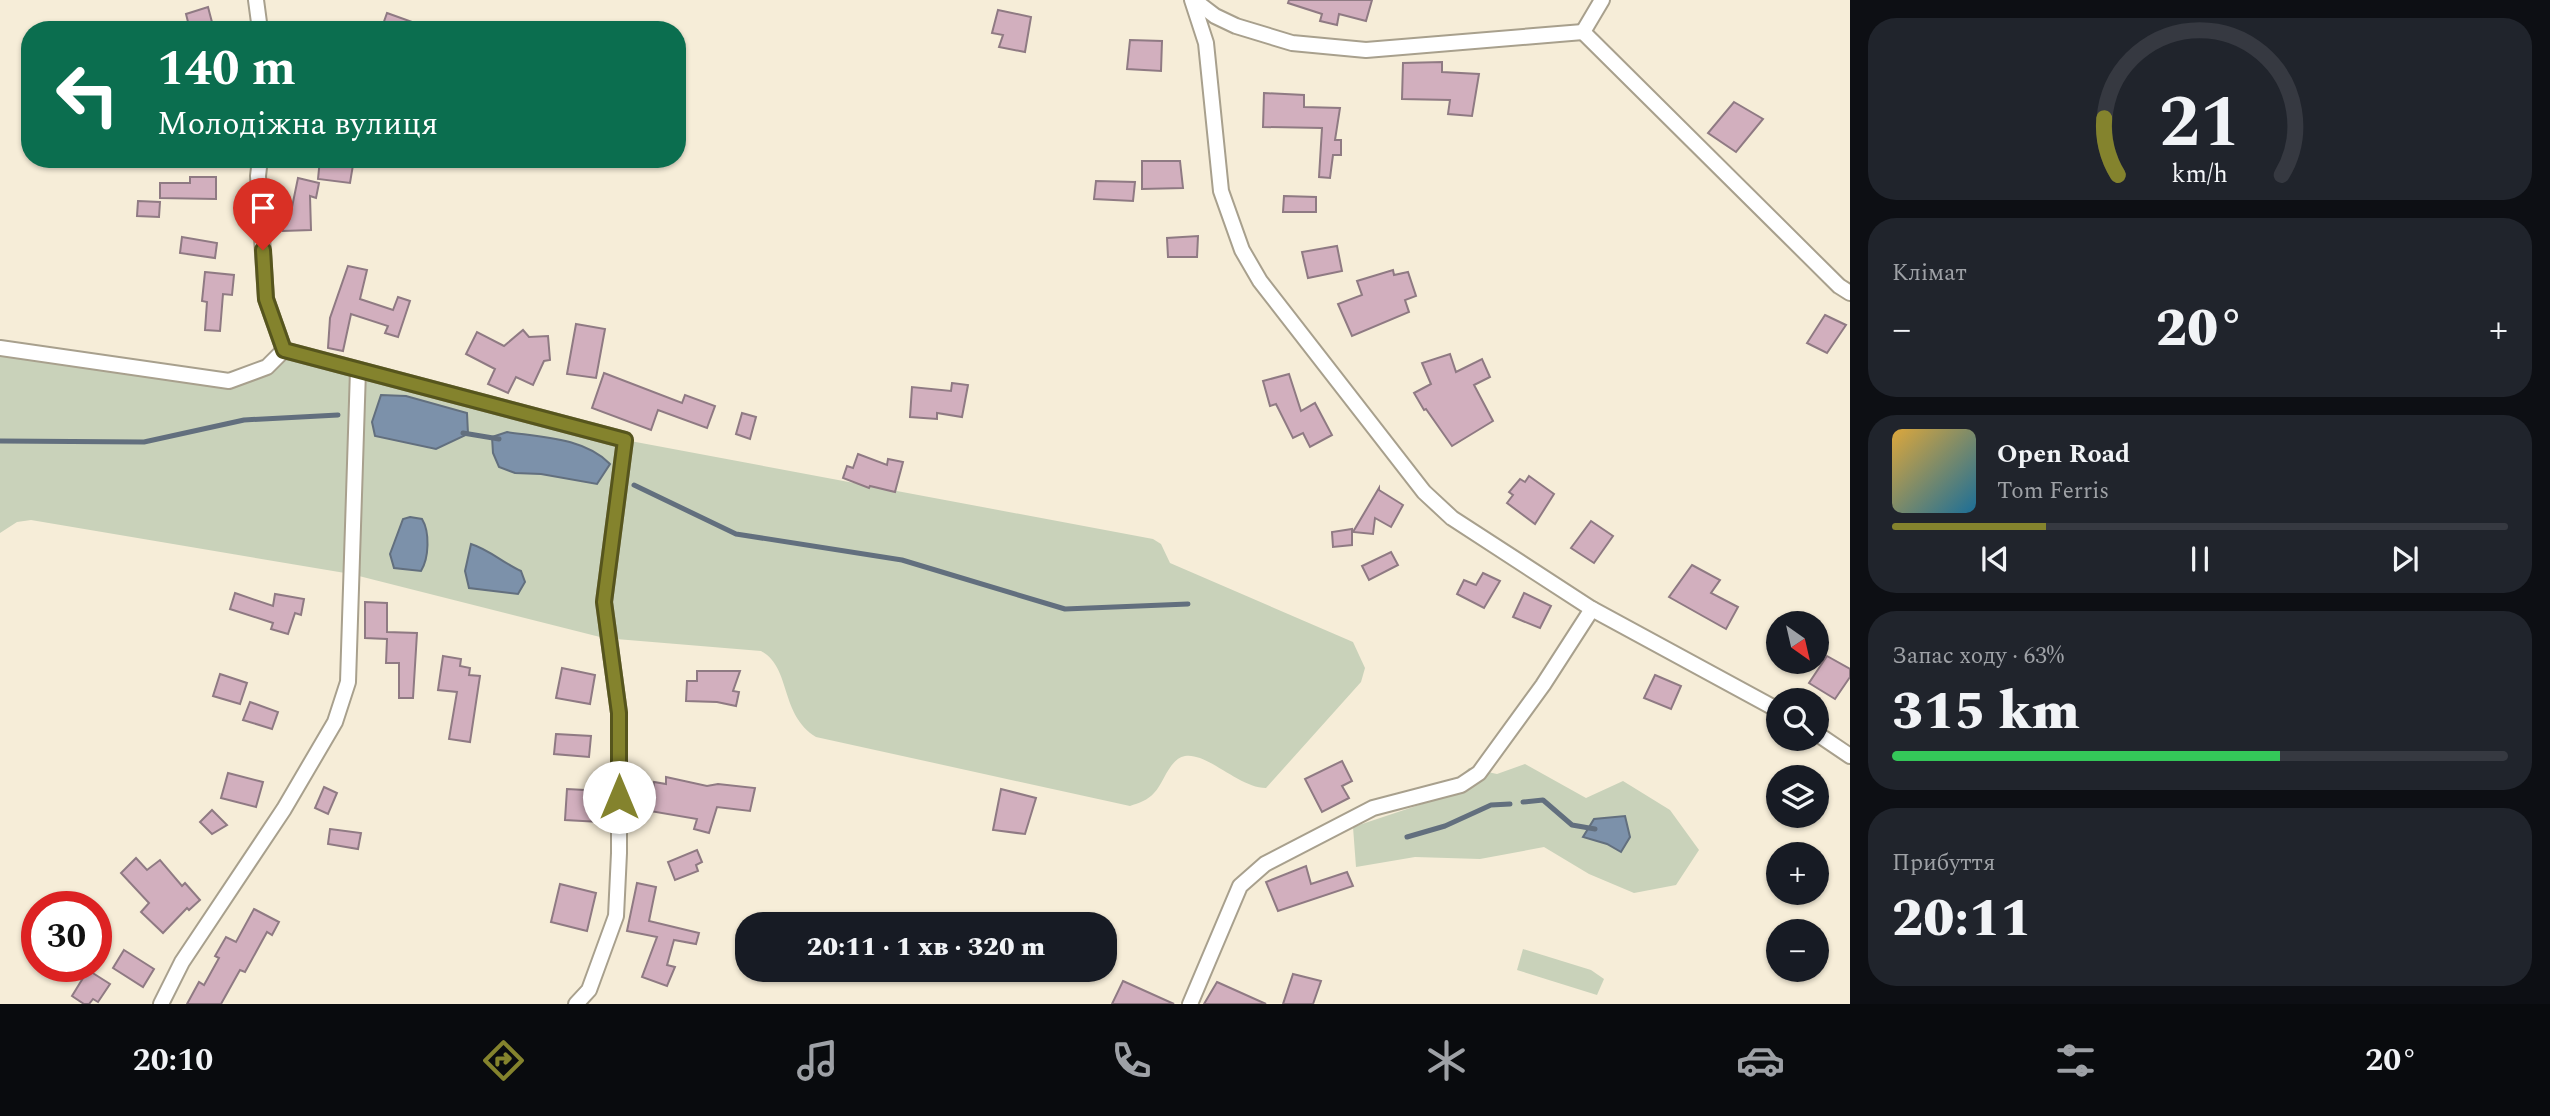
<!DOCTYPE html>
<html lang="uk">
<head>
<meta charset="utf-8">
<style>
  :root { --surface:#171b24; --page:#20242c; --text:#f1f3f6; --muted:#9ea1a6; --line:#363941; --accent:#84832d }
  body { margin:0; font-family:Spectral,serif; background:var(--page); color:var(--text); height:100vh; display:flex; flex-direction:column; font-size:26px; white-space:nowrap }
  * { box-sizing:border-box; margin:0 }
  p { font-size:23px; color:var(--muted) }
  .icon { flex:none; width:38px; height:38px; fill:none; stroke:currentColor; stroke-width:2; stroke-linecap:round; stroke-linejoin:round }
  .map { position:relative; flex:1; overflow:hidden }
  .drawer { display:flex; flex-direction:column; gap:18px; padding:18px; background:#0d0f14; width:700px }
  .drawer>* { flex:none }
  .banner { position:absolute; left:21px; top:21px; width:665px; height:147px; border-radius:28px; box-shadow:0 2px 5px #0004; background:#0b6e4f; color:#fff; overflow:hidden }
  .needle { width:46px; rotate:146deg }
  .controls { position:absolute; left:1766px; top:611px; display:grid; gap:14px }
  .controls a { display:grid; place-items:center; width:63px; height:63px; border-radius:50%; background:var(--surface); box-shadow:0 2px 5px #0004; font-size:35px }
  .speed { position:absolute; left:21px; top:891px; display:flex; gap:14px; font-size:35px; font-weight:700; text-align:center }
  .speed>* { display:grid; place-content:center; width:91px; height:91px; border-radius:50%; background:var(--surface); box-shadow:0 2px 5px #0004; line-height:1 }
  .speed .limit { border:10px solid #d22; background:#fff; color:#111 }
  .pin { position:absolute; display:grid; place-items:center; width:60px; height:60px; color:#fff; margin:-72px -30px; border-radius:50% 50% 50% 0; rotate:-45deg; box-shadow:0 0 7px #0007 }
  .pin .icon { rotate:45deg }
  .me { position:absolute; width:77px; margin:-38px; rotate:0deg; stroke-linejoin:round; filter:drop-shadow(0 0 5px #0008) }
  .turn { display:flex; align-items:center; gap:24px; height:147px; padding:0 21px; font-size:32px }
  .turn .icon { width:91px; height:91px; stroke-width:2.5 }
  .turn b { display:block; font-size:49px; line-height:60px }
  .big { font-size:52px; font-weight:800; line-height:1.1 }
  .drawer .tile { flex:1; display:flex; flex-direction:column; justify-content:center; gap:10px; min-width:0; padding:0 24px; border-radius:28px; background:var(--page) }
  .drawer .dial { align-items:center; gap:0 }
  .dial svg { height:182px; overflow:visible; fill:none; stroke:var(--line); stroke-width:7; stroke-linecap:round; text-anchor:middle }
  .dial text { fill:var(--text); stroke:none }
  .song { display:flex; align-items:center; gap:21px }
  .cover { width:84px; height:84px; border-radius:10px; background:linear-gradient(135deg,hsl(40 70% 55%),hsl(200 70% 35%)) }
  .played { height:7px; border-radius:4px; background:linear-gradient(90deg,var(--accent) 25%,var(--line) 25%) }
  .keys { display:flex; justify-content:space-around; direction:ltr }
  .heat { display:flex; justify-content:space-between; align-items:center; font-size:38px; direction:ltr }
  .charge { height:10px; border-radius:5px; background:linear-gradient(90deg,#34c759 63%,var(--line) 0) }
  .trip { position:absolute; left:735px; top:912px; width:382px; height:70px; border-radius:28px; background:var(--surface); box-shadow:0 2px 5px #0004; font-weight:800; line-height:70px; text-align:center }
  .tabs { display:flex; height:112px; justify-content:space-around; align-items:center; background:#090b0e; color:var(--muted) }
  .tabs .icon { width:49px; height:49px }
  .tabs .active { color:var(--accent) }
  .tabs b { font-size:32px; color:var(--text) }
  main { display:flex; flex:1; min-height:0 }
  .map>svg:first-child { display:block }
  .green { fill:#c9d2ba }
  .water { fill:#7c91aa; stroke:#626f7e; stroke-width:2 }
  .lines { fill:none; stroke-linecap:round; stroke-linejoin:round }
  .stream { stroke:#626f7e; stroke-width:5 }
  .building { fill:#d2afbe; stroke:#8f7a83; stroke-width:2 }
  .minor-casing { stroke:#a8a08d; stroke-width:18 }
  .minor { stroke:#fff; stroke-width:14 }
  .route-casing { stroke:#56551d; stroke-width:18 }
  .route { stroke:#84832d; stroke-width:12 }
</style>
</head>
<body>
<main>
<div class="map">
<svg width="1850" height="1004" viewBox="0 0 1850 1004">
  <rect width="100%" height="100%" fill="#f6edd8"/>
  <g class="green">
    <path d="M0 348 229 381 284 350 625 440 1153 539 1161 544 1170 563 1353 642 1365 668 1361 682 1266 788C1239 788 1207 752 1185 756 1169 759 1164 783 1154 793 1148 800 1139 803 1130 806L816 737C779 714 792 668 761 651L604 638 351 574 31 520 17 522 0 533Z"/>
    <path d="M1525 764 1586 798 1623 781 1670 810 1699 850 1676 885 1634 893 1589 874 1544 847 1480 859 1415 857 1356 867 1353 827 1440 798 1469 768 1497 774Z"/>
    <path d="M1523 949 1591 970 1604 979 1597 995 1517 970Z"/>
  </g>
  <g class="water">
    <path d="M381 395 406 396 467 413 468 434 436 449 375 436 372 422Z"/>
    <path d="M507 432C541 437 585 438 610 464L597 484 541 474 515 473 499 467 493 453 492 437Z"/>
    <path d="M410 517 422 519C430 532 429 558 421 571L394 568 390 554 403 519Z"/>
    <path d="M471 544C490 550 503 563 521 571L525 582 518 594 469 588 465 571Z"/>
    <path d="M1625 816 1630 837 1621 852 1607 844 1583 837 1594 819Z"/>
  </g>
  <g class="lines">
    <g class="stream">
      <path d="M463 433 499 439"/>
      <path d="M0 441 144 442 244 420 338 415"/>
      <path d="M634 485 736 534 902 560 1065 609 1188 604"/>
      <path d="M1523 802 1543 800 1572 825 1595 829"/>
      <path d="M1407 837 1445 826 1491 805 1510 804"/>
    </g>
  </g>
  <g class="building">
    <path d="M1289 0H1372L1366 21 1339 14 1337 25 1320 21 1322 14 1288 3Z"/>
    <path d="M208 7 213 26 190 30 186 14Z"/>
    <path d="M998 10 1031 17 1025 52 999 47 1003 35 992 33Z"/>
    <path d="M387 13 429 28 428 30H381Z"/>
    <path d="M1130 40 1162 41 1161 71 1127 69Z"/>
    <path d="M1442 62V72L1479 74 1472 116 1448 114 1450 100 1402 99 1403 63Z"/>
    <path d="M1264 93 1304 95V107L1340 108 1335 140H1341V155H1333L1330 178 1319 177 1322 128 1263 127Z"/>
    <path d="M1734 102 1763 119 1736 152 1708 133Z"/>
    <path d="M320 159H354L350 183 318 179Z"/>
    <path d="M1142 161H1180L1183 188 1142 189Z"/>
    <path d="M190 177H216V199L160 198V183H190Z"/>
    <path d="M298 178 319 183 316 198 310 196 311 230 283 231 282 212H291Z"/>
    <path d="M1096 181 1135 182 1133 201 1094 199Z"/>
    <path d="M1284 196 1316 197V212H1283Z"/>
    <path d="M138 201 160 202 159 217 137 216Z"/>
    <path d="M1198 236 1197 257H1168L1167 238Z"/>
    <path d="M182 237 217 243 215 258 180 253Z"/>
    <path d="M1337 246 1342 271 1308 278 1302 252Z"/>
    <path d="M348 266 367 270 360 299 393 310 398 297 410 301 398 337 385 333 388 326 351 314 343 351 328 348 330 318Z"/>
    <path d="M1393 270 1394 275 1408 272 1416 296 1405 300 1409 312 1352 336 1338 304 1362 295 1357 281Z"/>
    <path d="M205 272 234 275 232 295 223 294 220 331 205 330 207 302 202 301Z"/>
    <path d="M1825 315 1846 325 1827 353 1807 343Z"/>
    <path d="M576 324 605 329 596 378 567 374Z"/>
    <path d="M523 330 529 337 548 336 550 360 544 361 533 385 516 377 508 393 488 384 495 369 466 354 477 332 504 346Z"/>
    <path d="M1450 354 1456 372 1482 359 1490 377 1474 385 1493 421 1452 446 1426 409 1424 410 1414 393 1431 384 1422 363Z"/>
    <path d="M604 373 682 403 685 395 715 406 707 428 658 410 651 430 592 408Z"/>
    <path d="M1289 374 1301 411 1315 403 1332 435 1310 447 1303 433 1293 438 1276 404 1270 406 1263 381Z"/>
    <path d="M952 383 968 385 962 417 937 413V419L910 417 912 387 951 391Z"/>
    <path d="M742 413 756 417 750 439 736 434Z"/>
    <path d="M858 454 887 465 888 459 903 462 895 492 870 486 869 488 843 478 847 466 853 468Z"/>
    <path d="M1529 476 1554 494 1535 524 1507 503 1513 495 1509 492 1520 479 1525 482Z"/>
    <path d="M1379 488V490L1403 505 1391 527 1375 518 1373 534 1353 532Z"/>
    <path d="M1591 521 1613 536 1594 563 1571 548Z"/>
    <path d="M1352 529V545L1333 547 1332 532Z"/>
    <path d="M1391 552 1398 565 1369 580 1362 566Z"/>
    <path d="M1692 565 1720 580 1711 593 1738 607 1726 629 1669 597Z"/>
    <path d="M1483 573 1500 581 1484 608 1457 594 1464 580 1476 585Z"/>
    <path d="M235 593 273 606 275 594 304 599 301 615 295 613 288 634 271 629 273 623 230 609Z"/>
    <path d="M1524 593 1551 606 1540 628 1513 617Z"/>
    <path d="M365 602 387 603V632L417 633 413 698H399V663H386L387 639 365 638Z"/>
    <path d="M443 656 461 659 460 666 470 668 469 675 480 676 470 742 449 739 457 692 438 690Z"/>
    <path d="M1827 656 1850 669V677L1835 699 1809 683Z"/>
    <path d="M562 668 595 675 590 704 556 698Z"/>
    <path d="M697 671H740L733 691 739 692 736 706 717 702 686 701 687 681H697Z"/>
    <path d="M220 674 247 683 240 704 213 696Z"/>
    <path d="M1655 675 1681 686 1671 709 1644 698Z"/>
    <path d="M250 702 278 712 272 729 243 720Z"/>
    <path d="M556 734 591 736 589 757 554 754Z"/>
    <path d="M1342 761 1352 781 1342 786 1349 798 1322 812 1305 779Z"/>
    <path d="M228 773 263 782 256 807 221 798Z"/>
    <path d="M666 777 707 786 718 784 755 788 750 811 717 807 709 833 694 829 697 819 650 811 654 782 666 784Z"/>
    <path d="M324 787 337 793 328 814 315 808Z"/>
    <path d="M567 789 602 791 600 822 565 820Z"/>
    <path d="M1001 789 1036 798 1025 834 993 830Z"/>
    <path d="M212 810 227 825 212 834 200 822Z"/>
    <path d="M330 829 361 833 358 849 328 844Z"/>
    <path d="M697 850 702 862 696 865 698 871 675 880 668 862Z"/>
    <path d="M136 858 147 870 160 860 182 886 185 883 200 900 189 910 187 908 163 933 141 912 149 903 121 873Z"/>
    <path d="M1306 866 1311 884 1347 872 1353 886 1278 911 1266 882Z"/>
    <path d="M637 883 656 887 649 921 699 933 696 944 674 940 667 965 675 967 667 986 642 977 657 937 627 931Z"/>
    <path d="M560 884 596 893 587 931 551 922Z"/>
    <path d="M254 909 279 922 272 935 267 932 245 972 240 970 221 1004H187L199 982 204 985 219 958 215 956 226 937 236 942Z"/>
    <path d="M124 950 154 969 143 987 113 968Z"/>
    <path d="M88 970 110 984 98 1002 93 999 89 1004H84L72 996Z"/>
    <path d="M1293 974 1321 981 1313 1004H1283Z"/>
    <path d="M1123 981 1174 1004H1112Z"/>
    <path d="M1217 982 1266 1004H1204Z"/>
  </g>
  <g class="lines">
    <g class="minor-casing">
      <g id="minor">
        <path d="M256 0 260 30"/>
        <path d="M1192 0 1206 43 1221 191 1242 250 1260 281 1424 492 1452 518 1592 609 1778 710"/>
        <path d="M1194 0 1215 16 1236 26 1292 43 1366 50 1583 32"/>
        <path d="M1583 32 1839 286 1850 293"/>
        <path d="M1583 32 1602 0"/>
        <path d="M260 159 258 176 266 299 284 350"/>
        <path d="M0 348 229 381 267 367 284 350 625 440 604 602 619 713V853L616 916 589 990 576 1004"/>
        <path d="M1816 733 1850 756"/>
        <path d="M161 1004 182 962 284 809 335 722 348 682 358 370"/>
        <path d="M1190 1004 1240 886 1265 864 1373 808 1461 785 1479 773 1543 685 1592 609"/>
      </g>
    </g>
    <use href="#minor" class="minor"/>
  </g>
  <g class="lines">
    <g class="route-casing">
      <path id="route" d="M263 250 266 299 284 350 625 440 604 602 619 713V797"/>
    </g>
    <use href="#route" class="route"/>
  </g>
</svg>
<div class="controls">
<a><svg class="needle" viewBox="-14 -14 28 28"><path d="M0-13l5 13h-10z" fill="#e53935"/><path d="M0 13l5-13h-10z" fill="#9ea1a6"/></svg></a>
<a><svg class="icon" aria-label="search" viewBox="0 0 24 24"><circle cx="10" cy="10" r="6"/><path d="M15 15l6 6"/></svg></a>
<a><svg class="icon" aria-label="layers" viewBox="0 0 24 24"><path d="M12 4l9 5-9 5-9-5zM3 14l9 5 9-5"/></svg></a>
<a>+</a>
<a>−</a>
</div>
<div class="speed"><div class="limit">30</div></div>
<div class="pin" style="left:263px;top:250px;background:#d93025"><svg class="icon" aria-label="arrive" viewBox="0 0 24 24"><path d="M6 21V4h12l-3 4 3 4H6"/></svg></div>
<svg class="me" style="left:619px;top:797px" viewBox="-20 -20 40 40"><circle r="19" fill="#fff"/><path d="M0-13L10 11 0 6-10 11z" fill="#84832d"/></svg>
<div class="trip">20:11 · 1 хв · 320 m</div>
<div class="banner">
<div class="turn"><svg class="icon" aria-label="left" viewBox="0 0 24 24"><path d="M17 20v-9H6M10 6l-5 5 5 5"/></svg><div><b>140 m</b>Молодіжна вулиця</div></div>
</div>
</div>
<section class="drawer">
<div class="tile dial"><svg viewBox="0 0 100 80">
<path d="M14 69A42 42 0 1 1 86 69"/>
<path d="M14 69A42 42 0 0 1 8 44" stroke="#84832d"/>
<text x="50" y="56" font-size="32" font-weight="700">21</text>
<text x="50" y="72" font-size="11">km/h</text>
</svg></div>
<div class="tile"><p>Клімат</p>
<div class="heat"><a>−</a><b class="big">20°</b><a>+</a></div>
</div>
<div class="tile">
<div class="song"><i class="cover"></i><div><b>Open Road</b><p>Tom Ferris</p></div></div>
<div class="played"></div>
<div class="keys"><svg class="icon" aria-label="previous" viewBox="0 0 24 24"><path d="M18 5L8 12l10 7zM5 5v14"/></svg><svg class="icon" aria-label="pause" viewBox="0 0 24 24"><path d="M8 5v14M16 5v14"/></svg><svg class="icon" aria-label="next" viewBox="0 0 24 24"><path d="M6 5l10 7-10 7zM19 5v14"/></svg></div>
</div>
<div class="tile"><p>Запас ходу · 63%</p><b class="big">315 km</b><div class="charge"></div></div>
<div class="tile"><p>Прибуття</p><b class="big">20:11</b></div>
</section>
</main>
<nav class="tabs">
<b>20:10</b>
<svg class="icon active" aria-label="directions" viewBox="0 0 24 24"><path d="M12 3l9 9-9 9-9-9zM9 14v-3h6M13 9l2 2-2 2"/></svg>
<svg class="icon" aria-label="music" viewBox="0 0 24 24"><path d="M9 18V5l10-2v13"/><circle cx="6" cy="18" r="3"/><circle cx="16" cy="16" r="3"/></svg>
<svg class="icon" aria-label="phone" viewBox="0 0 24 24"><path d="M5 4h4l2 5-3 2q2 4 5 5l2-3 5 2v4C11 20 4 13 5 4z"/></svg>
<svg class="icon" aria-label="climate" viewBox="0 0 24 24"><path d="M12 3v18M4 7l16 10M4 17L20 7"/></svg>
<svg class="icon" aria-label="car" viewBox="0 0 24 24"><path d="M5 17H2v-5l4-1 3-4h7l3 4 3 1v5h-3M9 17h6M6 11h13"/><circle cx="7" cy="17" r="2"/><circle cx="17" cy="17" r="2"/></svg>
<svg class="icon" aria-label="filters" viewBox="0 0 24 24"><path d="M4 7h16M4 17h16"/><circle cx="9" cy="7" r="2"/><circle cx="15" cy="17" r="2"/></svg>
<b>20°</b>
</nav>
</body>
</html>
